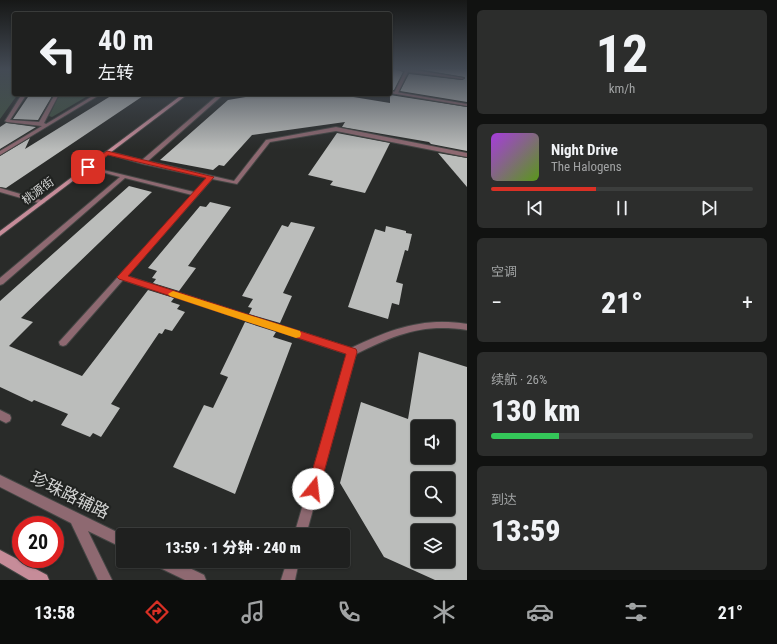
<!DOCTYPE html>
<html lang="zh">
<head>
<meta charset="utf-8">
<style>
  :root { --surface:#1f201f; --page:#2c2d2c; --text:#f1f3f6; --muted:#a1a3a4; --line:#3c3e3d; --accent:#d93025 }
  body { margin:0; font-family:"Roboto Condensed","Noto Sans SC",sans-serif; background:var(--page); color:var(--text); height:100vh; display:flex; flex-direction:column; font-size:15px; white-space:nowrap }
  * { box-sizing:border-box; margin:0 }
  p { font-size:13px; color:var(--muted) }
  .icon { flex:none; width:22px; height:22px; fill:none; stroke:currentColor; stroke-width:2; stroke-linecap:round; stroke-linejoin:round }
  .map { position:relative; flex:1; overflow:hidden }
  .panel { display:flex; flex-direction:column; gap:10px; padding:10px; background:#111211; width:310px }
  .panel>* { flex:none }
  .hud { position:absolute; left:12px; top:12px; width:380px; height:84px; border-radius:4px; box-shadow:0 1px 3px #0004,0 0 0 1px var(--line); background:#1f201f; color:var(--text); overflow:hidden }
  .tools { position:absolute; left:411px; top:420px; display:grid; gap:8px }
  .tools a { display:grid; place-items:center; width:44px; height:44px; border-radius:4px; background:var(--surface); box-shadow:0 1px 3px #0004,0 0 0 1px var(--line); font-size:20px }
  .speed { position:absolute; left:12px; top:516px; display:flex; gap:8px; font-size:20px; font-weight:700; text-align:center }
  .speed>* { display:grid; place-content:center; width:52px; height:52px; border-radius:50%; background:var(--surface); box-shadow:0 1px 3px #0004,0 0 0 1px var(--line); line-height:1 }
  .speed .limit { border:6px solid #d22; background:#fff; color:#111 }
  .pin { position:absolute; display:grid; place-items:center; width:34px; height:34px; color:#fff; margin:-17px; border-radius:8px; box-shadow:0 2px 6px #0006 }
  .me { position:absolute; width:44px; margin:-22px; rotate:16deg; stroke-linejoin:round; filter:drop-shadow(0 0 3px #0008) }
  .turn { display:flex; align-items:center; gap:14px; height:84px; padding:0 20px; font-size:18px }
  .turn .icon { width:52px; height:52px; stroke-width:2.5 }
  .turn b { display:block; font-size:28px; line-height:34px }
  .big { font-size:30px; font-weight:800; line-height:1.1 }
  .panel .tile { flex:1; display:flex; flex-direction:column; justify-content:center; gap:6px; min-width:0; padding:0 14px; border-radius:6px; background:var(--page) }
  .panel .dial { align-items:center; gap:0 }
  .dial b { font-size:52px; line-height:1 }
  .song { display:flex; align-items:center; gap:12px }
  .cover { width:48px; height:48px; border-radius:6px; background:linear-gradient(135deg,hsl(280 70% 55%),hsl(90 70% 35%)) }
  .played { height:4px; border-radius:2px; background:linear-gradient(90deg,var(--accent) 40%,var(--line) 40%) }
  .keys { display:flex; justify-content:space-around; direction:ltr }
  .heat { display:flex; justify-content:space-between; align-items:center; font-size:22px; direction:ltr }
  .charge { height:6px; border-radius:3px; background:linear-gradient(90deg,#34c759 26%,var(--line) 0) }
  .trip { position:absolute; left:116px; top:528px; width:234px; height:40px; border-radius:4px; background:var(--surface); box-shadow:0 1px 3px #0004,0 0 0 1px var(--line); font-weight:800; line-height:40px; text-align:center }
  .menu { display:flex; height:64px; justify-content:space-around; align-items:center; background:#0c0d0c; color:var(--muted) }
  .menu .icon { width:28px; height:28px }
  .menu .active { color:var(--accent) }
  .menu b { font-size:18px; color:var(--text) }
  main { display:flex; flex:1; min-height:0 }
  .map>svg:first-child { display:block }
  .green { fill:#425443 }
  .building { fill:#bbbdbb; fill-rule:evenodd }
  .lines { fill:none; stroke-linecap:round; stroke-linejoin:round }
  .lane-casing { stroke:#444644; stroke-width:2 }
  .street-casing { stroke:#444644; stroke-width:2 }
  .secondary-casing { stroke:#444644; stroke-width:2 }
  .lane { fill:#8e6971; fill-rule:evenodd }
  .street { fill:#8e6971; fill-rule:evenodd }
  .secondary { fill:#c68c99; fill-rule:evenodd }
  .route { fill:#d93025; stroke:#8d1f18 }
  .slow { fill:#f59e0b }
  .labels { text-anchor:middle; dominant-baseline:central; stroke-width:4; stroke-linejoin:round; paint-order:stroke }
  .far-street-label { font-size:12px; fill:#d3d4d3; stroke:#202220 }
  .near-street-label { font-size:17px; fill:#d3d4d3; stroke:#202220 }
</style>
</head>
<body>
<main>
<div class="map">
<svg width="467" height="580" viewBox="0 0 467 580">
  <rect width="100%" height="100%" fill="#292b29"/>
  <g class="green">
    <path d="M0 69H14V94H18L0 119Z"/>
    <path d="M60 94H91L52 117 49 116Z"/>
  </g>
  <g class="building">
    <path d="M390 69H396L403 72 394 90H390Z"/>
    <path d="M418 69H467V102L400 91 409 74 462 80 465 78 464 77Z"/>
    <path d="M30 94H51L50 96H52L38 120 13 119Z"/>
    <path d="M114 94H146L6 188 0 187V156L30 138 25 149Z"/>
    <path d="M264 94H335L390 103V95L467 107V151L431 144 429 142 342 127 345 122 252 135 224 166 219 165 213 170 160 160 228 100Z"/>
    <path d="M6 123H7L36 127 0 149V127Z"/>
    <path d="M337 133 390 143 365 193 330 185 333 181 308 175Z"/>
    <path d="M438 153 467 158V187Z"/>
    <path d="M129 186 152 192 21 318 33 322 9 346 82 376 148 290 174 298 171 302 180 305 177 309 185 312 172 331 165 329 162 334 159 333 111 404 120 408 101 437 93 433 90 437 61 425 68 414 34 400 32 402 0 387V301Z"/>
    <path d="M210 202 231 207 188 266 196 268 179 291 153 283 156 279 152 278 157 271 148 268 200 206 206 207Z"/>
    <path d="M291 222 315 227 283 293 292 296 280 323 249 314 252 308 248 307 253 299 242 296 282 225 288 227Z"/>
    <path d="M386 226 406 231V233L412 234 408 251 405 250 396 282 403 284 399 305 392 303 388 319 348 307 375 229 385 232Z"/>
    <path d="M245 322 276 332 273 337 292 343 235 494 173 467 204 405 213 408 228 377 220 374Z"/>
    <path d="M419 352 467 367V580H435L384 557 340 483 361 402 408 419ZM418 427H448V457H418ZM418 479H448V509H418ZM418 531H448V561H418Z"/>
  </g>
  <g class="lines">
    <g class="lane-casing">
      <g id="lane">
        <path d="M397 69H408L464 78 462 79 408 72 398 93 396 94 394 93 405 71Z"/>
        <path d="M22 94 26 95 10 120 39 122 55 94H59L44 123 46 124 96 94H101L0 155V151L42 126 7 122 5 121Z"/>
        <path d="M219 94H224L148 161 234 181 266 140 336 127 467 153V157L336 131 270 142 237 184 212 179 127 276 351 348C391 329 423 317 467 324V330C422 323 395 335 356 354L306 535H294L347 354 123 280 66 345 63 346 60 345 59 342 192 195 125 178 3 284 0 285V278L120 177 87 168V166L194 192 207 178 143 164 104 153 107 151 142 160Z"/>
        <path d="M0 188 44 201 45 202 42 204 0 192Z"/>
        <path d="M0 410 10 415 11 418 10 421 6 423 0 420Z"/>
        <path d="M287 561H299L295 580H281Z"/>
      </g>
    </g>
    <g class="street-casing">
      <g id="street">
        <path d="M390 91 467 104V106L390 93Z"/>
        <path d="M0 475 123 535V548L88 531 112 580H98L71 523 0 487Z"/>
        <path d="M155 561H175L204 575 206 580H185L156 566Z"/>
      </g>
    </g>
    <g class="secondary-casing">
      <g id="secondary">
        <path d="M183 94H188L0 236V231Z"/>
        <path d="M0 550 47 575 49 580H29L0 563Z"/>
      </g>
    </g>
    <use href="#lane" class="lane"/>
    <use href="#street" class="street"/>
    <use href="#secondary" class="secondary"/>
  </g>
  <linearGradient id="sky" x2="0" y2="1"><stop stop-color="#171817"/><stop offset="0.46" stop-color="#434a54"/><stop offset="1" stop-color="#434a54" stop-opacity="0"/></linearGradient>
  <rect width="467" height="150" fill="url(#sky)"/>
  <path class="route" d="M107 151 214 177 128 276 356 349 357 352 318 494 313 496 309 494 307 489 346 354 119 279 117 277 119 275 206 178 108 155 91 169H86V166Z"/>
  <path class="slow" d="M173 291 300 331 301 334 300 337 296 338 170 296 168 294Z"/>
  <g class="labels">
    <g class="far-street-label">
      <text transform="translate(38 191) rotate(-37)">桃源街</text>
    </g>
    <g class="near-street-label">
      <text transform="translate(70 495) rotate(26)">珍珠路辅路</text>
    </g>
  </g>
</svg>
<div class="tools">
<a><svg class="icon" aria-label="sound" viewBox="0 0 24 24"><path d="M4 9h4l5-4v14l-5-4H4zM17 9q2 3 0 6"/></svg></a>
<a><svg class="icon" aria-label="search" viewBox="0 0 24 24"><circle cx="10" cy="10" r="6"/><path d="M15 15l6 6"/></svg></a>
<a><svg class="icon" aria-label="layers" viewBox="0 0 24 24"><path d="M12 4l9 5-9 5-9-5zM3 14l9 5 9-5"/></svg></a>
</div>
<div class="speed"><div class="limit">20</div></div>
<div class="pin" style="left:88px;top:167px;background:#d93025"><svg class="icon" aria-label="arrive" viewBox="0 0 24 24"><path d="M6 21V4h12l-3 4 3 4H6"/></svg></div>
<svg class="me" style="left:313px;top:489px" viewBox="-20 -20 40 40"><circle r="19" fill="#fff"/><path d="M0-13L10 11 0 6-10 11z" fill="#d93025"/></svg>
<div class="trip">13:59 · 1 分钟 · 240 m</div>
<div class="hud">
<div class="turn"><svg class="icon" aria-label="left" viewBox="0 0 24 24"><path d="M17 20v-9H6M10 6l-5 5 5 5"/></svg><div><b>40 m</b>左转</div></div>
</div>
</div>
<section class="panel">
<div class="tile dial"><b>12</b><p>km/h</p></div>
<div class="tile">
<div class="song"><i class="cover"></i><div><b>Night Drive</b><p>The Halogens</p></div></div>
<div class="played"></div>
<div class="keys"><svg class="icon" aria-label="previous" viewBox="0 0 24 24"><path d="M18 5L8 12l10 7zM5 5v14"/></svg><svg class="icon" aria-label="pause" viewBox="0 0 24 24"><path d="M8 5v14M16 5v14"/></svg><svg class="icon" aria-label="next" viewBox="0 0 24 24"><path d="M6 5l10 7-10 7zM19 5v14"/></svg></div>
</div>
<div class="tile"><p>空调</p>
<div class="heat"><a>−</a><b class="big">21°</b><a>+</a></div>
</div>
<div class="tile"><p>续航 · 26%</p><b class="big">130 km</b><div class="charge"></div></div>
<div class="tile"><p>到达</p><b class="big">13:59</b></div>
</section>
</main>
<nav class="menu">
<b>13:58</b>
<svg class="icon active" aria-label="directions" viewBox="0 0 24 24"><path d="M12 3l9 9-9 9-9-9zM9 14v-3h6M13 9l2 2-2 2"/></svg>
<svg class="icon" aria-label="music" viewBox="0 0 24 24"><path d="M9 18V5l10-2v13"/><circle cx="6" cy="18" r="3"/><circle cx="16" cy="16" r="3"/></svg>
<svg class="icon" aria-label="phone" viewBox="0 0 24 24"><path d="M5 4h4l2 5-3 2q2 4 5 5l2-3 5 2v4C11 20 4 13 5 4z"/></svg>
<svg class="icon" aria-label="climate" viewBox="0 0 24 24"><path d="M12 3v18M4 7l16 10M4 17L20 7"/></svg>
<svg class="icon" aria-label="car" viewBox="0 0 24 24"><path d="M5 17H2v-5l4-1 3-4h7l3 4 3 1v5h-3M9 17h6M6 11h13"/><circle cx="7" cy="17" r="2"/><circle cx="17" cy="17" r="2"/></svg>
<svg class="icon" aria-label="filters" viewBox="0 0 24 24"><path d="M4 7h16M4 17h16"/><circle cx="9" cy="7" r="2"/><circle cx="15" cy="17" r="2"/></svg>
<b>21°</b>
</nav>
</body>
</html>
